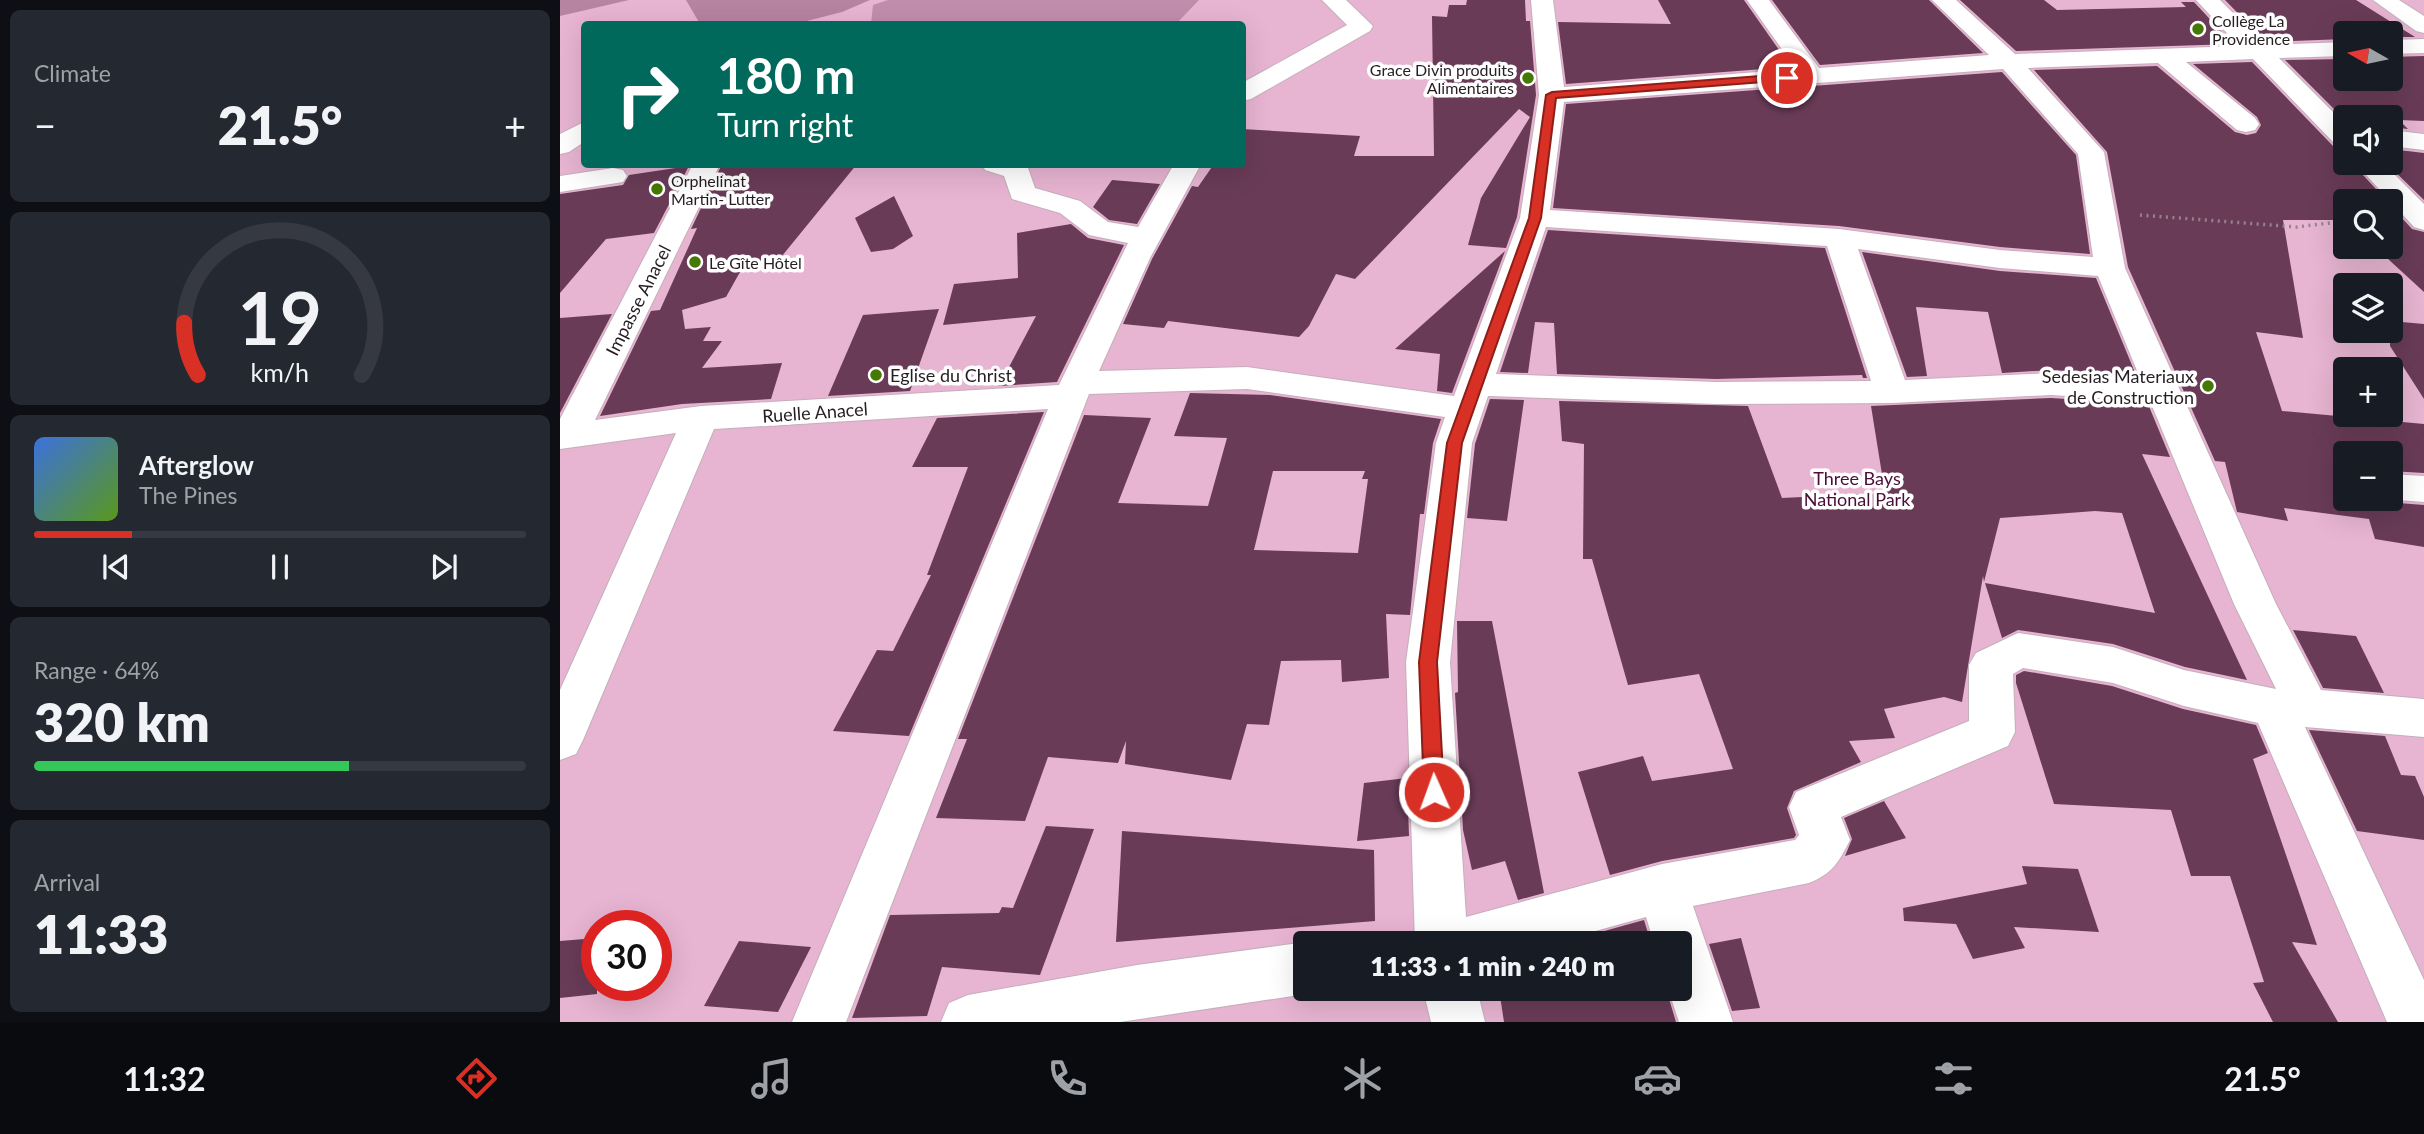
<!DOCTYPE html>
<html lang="en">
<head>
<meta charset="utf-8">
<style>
  :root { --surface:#171b24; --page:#242831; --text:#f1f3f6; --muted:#9ea1a6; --line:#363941; --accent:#d93025 }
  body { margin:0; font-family:Lato,sans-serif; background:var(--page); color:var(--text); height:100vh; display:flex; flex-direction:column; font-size:26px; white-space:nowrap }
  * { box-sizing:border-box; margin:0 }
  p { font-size:23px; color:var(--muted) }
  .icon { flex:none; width:38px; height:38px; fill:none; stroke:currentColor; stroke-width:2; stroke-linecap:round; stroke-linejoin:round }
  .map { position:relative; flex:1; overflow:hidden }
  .panel { display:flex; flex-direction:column; gap:10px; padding:10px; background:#0d0f14; width:560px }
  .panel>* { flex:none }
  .banner { position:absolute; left:21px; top:21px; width:665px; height:147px; border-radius:7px; box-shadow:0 7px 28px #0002; background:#00695c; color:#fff; overflow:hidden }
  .needle { width:46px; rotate:279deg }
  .tools { position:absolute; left:1773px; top:21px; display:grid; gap:14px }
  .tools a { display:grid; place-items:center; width:70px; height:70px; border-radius:7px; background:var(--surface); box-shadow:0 7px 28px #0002; font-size:35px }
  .speed { position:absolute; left:21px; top:910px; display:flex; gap:14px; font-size:35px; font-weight:700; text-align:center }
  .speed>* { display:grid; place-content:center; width:91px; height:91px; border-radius:50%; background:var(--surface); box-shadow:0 7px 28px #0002; line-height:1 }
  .speed .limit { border:10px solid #d22; background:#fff; color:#111 }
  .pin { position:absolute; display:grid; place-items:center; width:60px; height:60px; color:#fff; margin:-30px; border:4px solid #fff; border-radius:50%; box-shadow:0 2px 7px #0007 }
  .me { position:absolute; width:77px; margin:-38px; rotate:358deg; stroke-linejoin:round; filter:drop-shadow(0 0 5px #0008) }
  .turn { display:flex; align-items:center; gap:24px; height:147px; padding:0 21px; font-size:32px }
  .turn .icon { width:91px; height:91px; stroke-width:2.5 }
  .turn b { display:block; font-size:49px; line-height:60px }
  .big { font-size:52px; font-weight:800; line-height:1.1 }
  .panel .card { flex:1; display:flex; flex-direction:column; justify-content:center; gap:10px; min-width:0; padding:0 24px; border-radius:10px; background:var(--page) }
  .panel .dial { align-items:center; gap:0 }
  .dial svg { height:182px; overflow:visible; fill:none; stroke:var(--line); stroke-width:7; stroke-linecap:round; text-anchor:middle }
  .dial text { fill:var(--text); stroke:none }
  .song { display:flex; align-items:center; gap:21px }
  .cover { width:84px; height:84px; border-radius:10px; background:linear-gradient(135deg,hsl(220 70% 55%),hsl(90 70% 35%)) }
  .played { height:7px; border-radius:4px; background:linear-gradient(90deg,var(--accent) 20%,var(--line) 20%) }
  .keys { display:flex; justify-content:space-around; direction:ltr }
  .heat { display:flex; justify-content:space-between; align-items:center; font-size:38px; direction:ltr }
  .charge { height:10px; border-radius:5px; background:linear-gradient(90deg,#34c759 64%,var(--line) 0) }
  .trip { position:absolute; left:733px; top:931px; width:399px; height:70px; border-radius:7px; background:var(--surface); box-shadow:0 7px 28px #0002; font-weight:800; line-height:70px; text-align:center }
  .tabs { display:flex; height:112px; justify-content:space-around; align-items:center; background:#090b0e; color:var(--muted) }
  .tabs .icon { width:49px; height:49px }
  .tabs .selected { color:var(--accent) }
  .tabs b { font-size:32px; color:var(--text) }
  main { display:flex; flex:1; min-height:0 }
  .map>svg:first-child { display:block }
  .green { fill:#e7b4d1; fill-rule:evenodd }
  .forest { fill:#c18dac }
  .water { fill:#b683a1 }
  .building { fill:#693b57; fill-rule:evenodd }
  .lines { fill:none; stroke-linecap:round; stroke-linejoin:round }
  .street-casing { stroke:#c5afbb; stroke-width:2 }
  .path { stroke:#94848c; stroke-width:3.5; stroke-dasharray:2 4.5; stroke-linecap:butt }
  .street { fill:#fff; fill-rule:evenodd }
  .route { fill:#d93025; stroke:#8d1f18; stroke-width:2 }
  .poi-dot { fill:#457804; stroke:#fff; stroke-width:2.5 }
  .labels { text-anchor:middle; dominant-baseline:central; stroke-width:7; stroke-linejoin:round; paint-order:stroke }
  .far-poi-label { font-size:16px; fill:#261e22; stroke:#fff; text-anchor:start }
  .street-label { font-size:18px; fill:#261e22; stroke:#fff }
  .poi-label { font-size:18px; fill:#261e22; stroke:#fff; text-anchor:start }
  .park-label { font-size:18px; fill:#4b0d39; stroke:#fff }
</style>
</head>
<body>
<main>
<section class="panel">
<div class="card"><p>Climate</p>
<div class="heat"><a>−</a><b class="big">21.5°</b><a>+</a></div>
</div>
<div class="card dial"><svg viewBox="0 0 100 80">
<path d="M14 69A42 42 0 1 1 86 69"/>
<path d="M14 69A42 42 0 0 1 8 46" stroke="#d93025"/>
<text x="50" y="56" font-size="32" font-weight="700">19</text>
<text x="50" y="72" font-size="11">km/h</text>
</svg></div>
<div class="card">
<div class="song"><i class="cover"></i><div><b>Afterglow</b><p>The Pines</p></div></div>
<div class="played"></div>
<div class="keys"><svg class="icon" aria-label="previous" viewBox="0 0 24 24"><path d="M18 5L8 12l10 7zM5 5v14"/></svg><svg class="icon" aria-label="pause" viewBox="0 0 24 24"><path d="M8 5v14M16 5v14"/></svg><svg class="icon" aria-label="next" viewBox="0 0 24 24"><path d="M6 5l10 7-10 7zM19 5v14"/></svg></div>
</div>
<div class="card"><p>Range · 64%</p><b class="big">320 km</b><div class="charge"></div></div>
<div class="card"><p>Arrival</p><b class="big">11:33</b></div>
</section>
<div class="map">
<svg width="1864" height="1022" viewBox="0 0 1864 1022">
  <rect width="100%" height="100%" fill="#f4ddea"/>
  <path class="green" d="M0 0H1864V1022H0ZM24 24H682V164H24ZM1785 33H1830V79H1785ZM1785 117H1830V163H1785ZM1785 201H1830V247H1785ZM1785 285H1830V331H1785ZM1785 369H1830V415H1785ZM1785 453H1830V499H1785ZM37 926H96V985H37ZM746 943H1120V989H746Z"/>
  <path class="forest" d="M328 0H639L616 24H311L313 5Z"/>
  <g class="water">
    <path d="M0 0H69L0 16Z"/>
    <path d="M126 0H310L282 12 235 24H140Z"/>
  </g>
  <g class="building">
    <path d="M907 0H965L966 21H970L976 95 957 217 946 248 908 245 921 198 970 117 959 109 795 279 776 274 749 326 739 337 608 321 604 328 563 324 592 259 632 186 638 187 654 164H682V129L800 136 794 156H874L872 16 887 17 889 5H906Z"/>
    <path d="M1098 0H1184L1231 67 1006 84 998 22 1111 24Z"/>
    <path d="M1212 0H1369L1423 53 1260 65Z"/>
    <path d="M1400 0H1484L1497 10 1626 7 1621 2H1634L1673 44 1456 51Z"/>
    <path d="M1665 0H1796L1855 37H1830V33H1785V39L1706 42Z"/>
    <path d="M1864 56V121L1839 120 1848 129 1830 127V117H1785V120L1725 60 1785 59V79H1830V57Z"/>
    <path d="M1692 62 1774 147 1785 149V163H1792L1827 201H1785V220H1723L1743 338 1696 332 1722 411 1864 424V473L1830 471V453H1785V499H1822L1825 502 1864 505V547L1815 539 1809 519 1724 508 1728 521 1677 512 1665 462 1655 461 1568 267 1547 152 1474 70 1597 66 1675 132 1687 135 1696 133 1701 125 1697 117 1633 64Z"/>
    <path d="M1442 72 1516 155 1530 254 1440 247 1279 226 993 208 1006 104Z"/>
    <path d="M1830 149 1864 153V200L1826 163H1830Z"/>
    <path d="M162 164H297L213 267 180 272 166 297 122 310 125 329 151 327 143 341H162L142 368 222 363 211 399 122 404 40 416 91 311 100 310 137 228 131 229Z"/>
    <path d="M129 166 94 233 46 239 0 293V194L63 185 69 175Z"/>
    <path d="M552 180 600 184 577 224 549 220 533 207Z"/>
    <path d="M334 196 353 236 333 249 311 252 295 218Z"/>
    <path d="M1830 205 1852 229 1864 232V292L1815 247H1830Z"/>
    <path d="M511 224 528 238 564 245 497 382 439 386 476 316 383 325 394 284 458 278 457 233Z"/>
    <path d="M988 230 1265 248 1307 378H1303L1302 375 1156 379 997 374 994 323 975 322 968 373 940 372Z"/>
    <path d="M945 251 892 393 877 391 880 354 835 349Z"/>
    <path d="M1302 252 1440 271 1536 278 1576 375 1491 370 1442 373 1428 312 1356 307 1367 376 1347 377Z"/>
    <path d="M379 309 350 391 268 396 303 315Z"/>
    <path d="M52 314 0 413V318Z"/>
    <path d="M1830 321 1864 324V399L1830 346Z"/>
    <path d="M630 393 710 395 881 419 873 443 864 514H860L850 615 826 614 829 678 782 682 781 660 721 661 709 725 687 724 671 780 565 764 566 741 558 763 488 757 465 821 376 818 407 739H398L524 415 591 418 558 503 648 506 667 438 614 436ZM713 471H805L802 479H808L798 553 694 550Z"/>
    <path d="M1491 398 1588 404 1610 457 1582 454 1687 680 1625 667 1553 644 1458 630 1442 638 1425 583 1595 613 1562 513 1535 511 1440 518 1424 582 1423 576 1402 702 1384 697 1324 709 1335 738 1289 741 1301 762 1234 791 1227 808 1236 835 1234 838 1102 861 1050 875 1018 772 1083 756 1092 781 1173 769 1139 674 1068 685 1032 559H1023L1024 444 1002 441 999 401 1188 406 1222 498 1325 493 1311 406Z"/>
    <path d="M930 399 964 400 947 521 907 518 915 444Z"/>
    <path d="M484 412 349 736 273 731 317 650 333 651 371 575H367L408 467H352L377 418Z"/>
    <path d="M897 621H932L984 893 958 900 945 861 912 870 903 830 895 693 898 692Z"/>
    <path d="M1733 630 1796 636 1824 693 1763 688Z"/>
    <path d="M1464 671 1552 686 1623 709 1696 725 1708 753 1693 759 1757 945 1732 942 1778 1022H1713L1693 983 1704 982 1670 876H1631L1611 810 1494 804 1456 683V675Z"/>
    <path d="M1749 730 1825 736 1841 775 1855 776 1864 797V840L1797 831Z"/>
    <path d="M847 778 849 836 797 841 804 783Z"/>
    <path d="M1324 801 1346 838 1285 856 1292 839 1284 818Z"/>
    <path d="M486 826 534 829 480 975 382 967 367 1016 292 1018 330 915 439 913 442 907 453 908Z"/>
    <path d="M562 831 814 850 815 921 556 942Z"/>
    <path d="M1462 866 1518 869 1539 932 1454 927 1465 948 1413 959 1396 924 1344 921 1343 908 1467 884Z"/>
    <path d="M1084 920 1091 943H1001Z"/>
    <path d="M37 938V994L0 998V941Z"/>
    <path d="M1181 938 1200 1008 1172 1011 1149 944Z"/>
    <path d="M179 941 251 947 218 1012 144 1006Z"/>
    <path d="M939 989H1106L1116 1022H944Z"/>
  </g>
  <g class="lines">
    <g class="street-casing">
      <g id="street">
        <path d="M762 0H786L813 26 810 31 691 99 682 101V83L787 25Z"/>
        <path d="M971 0H993L1004 87 1236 69 1187 0H1209L1259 68 1429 55 1372 0H1396L1455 54 1679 46 1636 0H1660L1705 45 1785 42V56L1719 58 1785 124V147L1776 145 1693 59 1626 62 1695 118 1699 124 1695 130 1686 132 1677 130 1598 63 1468 68 1544 152 1565 268 1716 604 1761 690 1864 699V737L1745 727 1864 980V1022H1827L1698 723 1624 706 1553 683 1463 668 1453 674 1455 732 1448 746 1281 817 1290 840C1279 862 1272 874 1249 883L1133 906 1173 1022H1119L1108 989H1120V943H1094L1086 917 992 943H855L846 662 876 443 885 417 687 389 529 394 286 1022H232L488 409 154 429 23 740 16 754 0 760V690L116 433 0 449V419L133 164H160L35 420 141 406 499 385 568 243 529 235 500 213 452 199 444 176 425 170 422 164 467 165 475 188 520 201 548 222 578 227 614 164H641L590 258 539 371 687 367 894 396 960 218 979 95ZM1443 69 1518 154 1533 257 1440 250 1279 229 990 210 1004 102ZM986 227 1267 246 1311 381 1156 382 936 374ZM1298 249 1440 268 1538 276 1580 378 1491 373 1345 380ZM1491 395 1590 401 1674 604 1716 689 1624 670 1553 647 1458 633 1416 653 1409 665V721L1236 792 1229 807 1239 835 1235 840 1102 864 906 917 890 662 912 443 928 396 1156 404 1332 403Z"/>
        <path d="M1813 0H1839L1864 16V33L1856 31Z"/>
        <path d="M1864 39V53L1830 54V40Z"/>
        <path d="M24 122V142L9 152 0 154V134Z"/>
        <path d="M1830 130 1864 134V150L1830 146Z"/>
        <path d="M1795 163H1823L1864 204V230L1854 227Z"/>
        <path d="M53 168 63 170 67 176 63 182 0 192V176Z"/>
        <path d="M1830 474 1864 476V502L1825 499H1830Z"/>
        <path d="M746 942 750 943H746V989H760L746 994 560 1022H381L389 1003 408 995 577 965Z"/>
        <path d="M863 989H917L925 1022H871Z"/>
      </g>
    </g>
    <path class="path" d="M1580 215 1737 227 1785 221"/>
    <use href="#street" class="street"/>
  </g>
  <path class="route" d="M1227 74 1231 75V80L996 98 981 218 902 443 877 662 884 792 881 798 874 801 867 798 864 792 859 662 887 443 969 218 986 95 992 92Z"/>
  <g class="poi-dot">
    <circle cx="1638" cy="29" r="7"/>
    <circle cx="968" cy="78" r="7"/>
    <circle cx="97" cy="189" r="7"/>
    <circle cx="135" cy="262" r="7"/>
    <circle cx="316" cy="375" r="7"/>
    <circle cx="1648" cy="386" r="7"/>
  </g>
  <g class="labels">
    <g class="far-poi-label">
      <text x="1652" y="20">Collège La<tspan x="1652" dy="18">Providence</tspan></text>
      <text x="954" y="69" text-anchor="end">Grace Divin produits<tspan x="954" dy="18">Alimentaires</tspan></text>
      <text x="111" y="180">Orphelinat<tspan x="111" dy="18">Martin- Lutter</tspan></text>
      <text x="149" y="262">Le Gîte Hôtel</text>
    </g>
    <g class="street-label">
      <text transform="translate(78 300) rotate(-63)">Impasse Anacel</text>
      <text transform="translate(255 412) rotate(-4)">Ruelle Anacel</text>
    </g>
    <g class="poi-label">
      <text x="330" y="375">Eglise du Christ</text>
      <text x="1634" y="376" text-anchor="end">Sedesias Materiaux<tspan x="1634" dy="21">de Construction</tspan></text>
    </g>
    <g class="park-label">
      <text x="1297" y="478">Three Bays<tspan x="1297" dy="21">National Park</tspan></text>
    </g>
  </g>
</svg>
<div class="tools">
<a><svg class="needle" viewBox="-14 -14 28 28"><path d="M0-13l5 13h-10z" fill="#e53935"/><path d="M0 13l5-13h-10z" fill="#9ea1a6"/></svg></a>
<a><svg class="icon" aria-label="sound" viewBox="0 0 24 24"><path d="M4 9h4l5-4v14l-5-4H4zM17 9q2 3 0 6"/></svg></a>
<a><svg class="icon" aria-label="search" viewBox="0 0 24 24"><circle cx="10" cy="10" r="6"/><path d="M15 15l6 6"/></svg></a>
<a><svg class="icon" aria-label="layers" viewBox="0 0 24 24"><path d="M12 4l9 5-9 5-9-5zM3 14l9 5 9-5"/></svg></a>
<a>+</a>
<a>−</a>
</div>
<div class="speed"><div class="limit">30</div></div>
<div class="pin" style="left:1227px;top:78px;background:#d93025"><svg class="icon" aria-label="arrive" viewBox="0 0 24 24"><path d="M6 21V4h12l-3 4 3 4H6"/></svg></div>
<svg class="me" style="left:874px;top:792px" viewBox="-20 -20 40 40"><circle r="17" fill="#d93025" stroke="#fff" stroke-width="3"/><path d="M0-11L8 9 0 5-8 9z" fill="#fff"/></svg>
<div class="trip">11:33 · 1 min · 240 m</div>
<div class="banner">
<div class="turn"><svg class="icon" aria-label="right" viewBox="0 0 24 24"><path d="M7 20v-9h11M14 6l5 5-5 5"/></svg><div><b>180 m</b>Turn right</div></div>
</div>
</div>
</main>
<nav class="tabs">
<b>11:32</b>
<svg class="icon selected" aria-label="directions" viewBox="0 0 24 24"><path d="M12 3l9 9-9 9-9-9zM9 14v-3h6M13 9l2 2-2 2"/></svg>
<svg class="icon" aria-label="music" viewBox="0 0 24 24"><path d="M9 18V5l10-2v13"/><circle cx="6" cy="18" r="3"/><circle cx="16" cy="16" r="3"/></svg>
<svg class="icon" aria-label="phone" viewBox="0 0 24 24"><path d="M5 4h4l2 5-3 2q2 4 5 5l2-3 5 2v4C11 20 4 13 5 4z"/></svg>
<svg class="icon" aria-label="climate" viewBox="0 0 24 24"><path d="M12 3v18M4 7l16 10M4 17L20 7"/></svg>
<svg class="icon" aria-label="car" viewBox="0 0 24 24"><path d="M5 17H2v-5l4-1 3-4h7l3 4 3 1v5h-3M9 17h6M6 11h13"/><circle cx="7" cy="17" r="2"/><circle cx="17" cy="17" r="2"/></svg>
<svg class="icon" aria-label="filters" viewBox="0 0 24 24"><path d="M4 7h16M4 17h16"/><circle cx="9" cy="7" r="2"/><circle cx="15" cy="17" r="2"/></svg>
<b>21.5°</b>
</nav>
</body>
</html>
